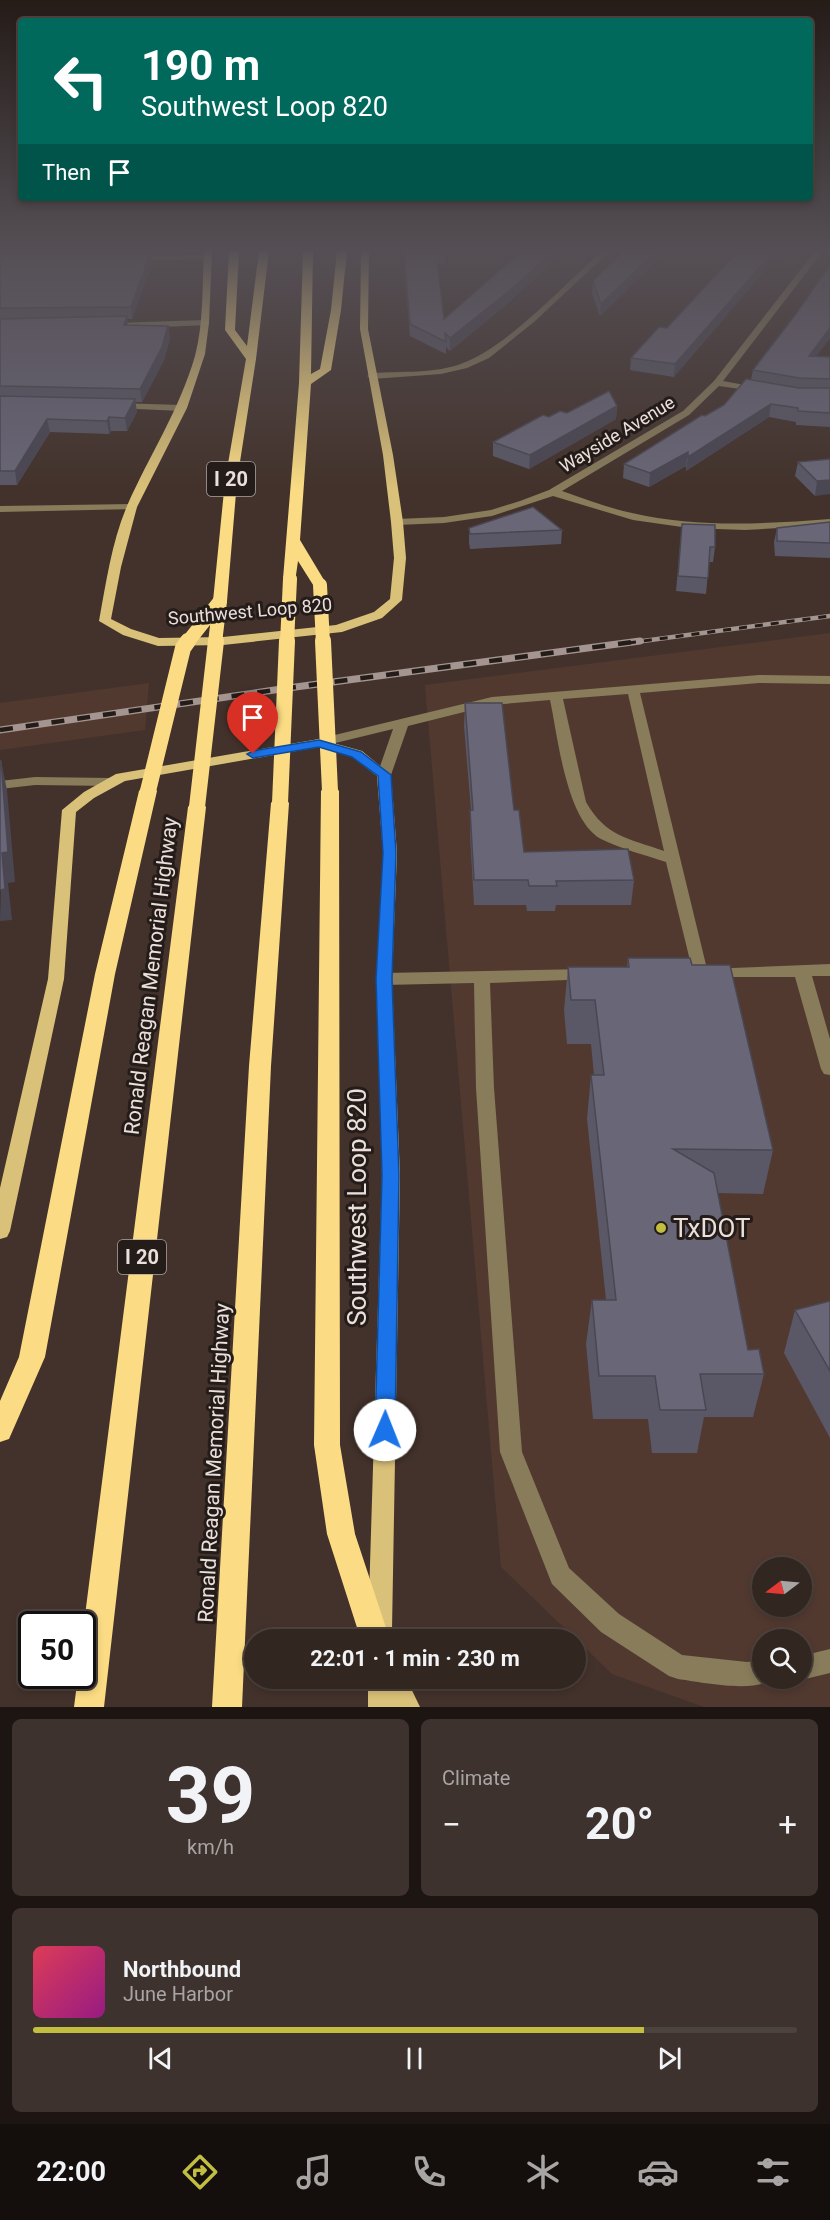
<!DOCTYPE html>
<html lang="en">
<head>
<meta charset="utf-8">
<style>
  :root { --surface:#322620; --page:#3d322d; --text:#f1f3f6; --muted:#a8a5a5; --line:#4d433e; --accent:#c1be40 }
  body { margin:0; font-family:Roboto,sans-serif; background:var(--page); color:var(--text); height:100vh; display:flex; flex-direction:column; font-size:22px; white-space:nowrap }
  * { box-sizing:border-box; margin:0 }
  p { font-size:20px; color:var(--muted) }
  .icon { flex:none; width:33px; height:33px; fill:none; stroke:currentColor; stroke-width:2; stroke-linecap:round; stroke-linejoin:round }
  .map { position:relative; height:1707px; overflow:hidden }
  .drawer { display:flex; flex-direction:column; gap:12px; padding:12px; background:#1c1512; flex:1 }
  .drawer>* { flex:none }
  .hud { position:absolute; left:18px; top:18px; width:795px; height:183px; border-radius:6px; box-shadow:0 3px 9px #0003,0 0 0 2px var(--line); background:#00695c; color:#fff; overflow:hidden }
  .needle { width:39px; rotate:254deg }
  .buttons { position:absolute; left:752px; top:1557px; display:grid; gap:12px }
  .buttons a { display:grid; place-items:center; width:60px; height:60px; border-radius:50%; background:var(--surface); box-shadow:0 3px 9px #0003,0 0 0 2px var(--line); font-size:30px }
  .speed { position:absolute; left:18px; top:1611px; display:flex; gap:12px; font-size:30px; font-weight:700; text-align:center }
  .speed>* { display:grid; place-content:center; width:78px; height:78px; border-radius:50%; background:var(--surface); box-shadow:0 3px 9px #0003,0 0 0 2px var(--line); line-height:1 }
  .speed .limit { border:3px solid #111; border-radius:9px; background:#fff; color:#111 }
  .pin { position:absolute; display:grid; place-items:center; width:51px; height:51px; color:#fff; margin:-62px -26px; border-radius:50% 50% 50% 0; rotate:-45deg; box-shadow:0 0 6px #0007 }
  .pin .icon { rotate:45deg }
  .me { position:absolute; width:66px; margin:-33px; rotate:1deg; stroke-linejoin:round; filter:drop-shadow(0 0 4px #0008) }
  .turn { display:flex; align-items:center; gap:21px; height:126px; padding:0 24px; font-size:27px }
  .turn .icon { width:78px; height:78px; stroke-width:2.5 }
  .turn b { display:block; font-size:42px; line-height:51px }
  .then { display:flex; align-items:center; height:57px; padding:0 24px; background:#0003; gap:12px; font-size:22px }
  .big { font-size:45px; font-weight:700; line-height:1.1 }
  .drawer .card { flex:1; display:flex; flex-direction:column; justify-content:center; gap:9px; min-width:0; padding:0 21px; border-radius:9px; background:var(--page) }
  .drawer .dial { align-items:center; gap:0 }
  .dial b { font-size:78px; line-height:1 }
  .song { display:flex; align-items:center; gap:18px }
  .cover { width:72px; height:72px; border-radius:9px; background:linear-gradient(135deg,hsl(350 70% 55%),hsl(310 70% 35%)) }
  .played { height:6px; border-radius:3px; background:linear-gradient(90deg,var(--accent) 80%,var(--line) 80%) }
  .keys { display:flex; justify-content:space-around; direction:ltr }
  .heat { display:flex; justify-content:space-between; align-items:center; font-size:33px; direction:ltr }
  .drawer .tiles { flex:1; display:grid; gap:12px; grid-template-columns:1fr 1fr }
  .card:last-child { grid-column:span 2 }
  .trip { position:absolute; left:244px; top:1629px; width:342px; height:60px; border-radius:30px; background:var(--surface); box-shadow:0 3px 9px #0003,0 0 0 2px var(--line); font-weight:700; line-height:60px; text-align:center }
  .tab-bar { display:flex; height:96px; justify-content:space-around; align-items:center; background:#140f0d; color:var(--muted) }
  .tab-bar .icon { width:42px; height:42px }
  .tab-bar .active { color:var(--accent) }
  .tab-bar b { font-size:27px; color:var(--text) }
  .map>svg:first-child { display:block }
  .built { fill:#513930; fill-rule:evenodd }
  .lines { fill:none; stroke-linecap:round; stroke-linejoin:round }
  .minor { fill:#887c5a; fill-rule:evenodd }
  .major { fill:#dac179; fill-rule:evenodd }
  .highway { fill:#fbdc84; fill-rule:evenodd }
  .rail-far1-casing { stroke:#a49590; stroke-width:4.5 }
  .rail-casing { stroke:#a49590; stroke-width:7 }
  .rail-far1 { stroke:#241c19; stroke-width:3; stroke-dasharray:8; stroke-linecap:butt }
  .rail { stroke:#241c19; stroke-width:4.5; stroke-dasharray:13; stroke-linecap:butt }
  .highway-bridge-far1 { stroke:#fbdc84; stroke-width:14 }
  .highway-bridge { stroke:#fbdc84; stroke-width:16 }
  .wall { fill:#5a5866 }
  .shaded-wall { fill:#4a4753 }
  .building { fill:#696677; stroke:#4a4753; stroke-width:1.5 }
  .route { fill:#1a73e8; stroke:#114b97; stroke-width:1.5 }
  .poi-dot { fill:#c1be40; stroke:#241c19; stroke-width:2 }
  .labels { text-anchor:middle; dominant-baseline:central; stroke-width:6; stroke-linejoin:round; paint-order:stroke }
  .far-street-label { font-size:18px; fill:#ebdfdb; stroke:#241c19 }
  .shield { fill:#241c19; stroke:#afa4a1; stroke-width:1.5 }
  .shield-label { font-size:20px; font-weight:bold; fill:#ebdfdb }
  .street-label { font-size:21px; fill:#ebdfdb; stroke:#241c19 }
  .near-street-label { font-size:26px; fill:#ebdfdb; stroke:#241c19 }
  .near-poi-label { font-size:26px; fill:#ebdfdb; stroke:#241c19; text-anchor:start }
</style>
</head>
<body>
<div class="map">
<svg width="830" height="1707" viewBox="0 0 830 1707">
  <rect width="100%" height="100%" fill="#43322b"/>
  <g class="built">
    <path d="M830 633V1707H704L612 1674 501 1567 425 685ZM762 1568H801V1606H762ZM762 1640H801V1678H762Z"/>
    <path d="M149 683 145 730 0 750V703Z"/>
  </g>
  <g class="lines">
    <g class="minor">
      <path d="M602 251H610L534 322 489 358 467 368 441 374 372 379 367 376 372 373C401 371 436 374 463 363 508 346 565 284 602 251Z"/>
      <path d="M815 251H823L723 381 761 388V392L719 386 689 415 562 491C585 499 608 508 632 513 697 528 764 524 830 519V525L745 530 689 528 633 520 553 496 492 516 444 523 397 525 391 522 397 519 444 517 491 510 520 501 549 490 683 411 714 381Z"/>
      <path d="M207 255H210V259L132 260 128 258 132 256Z"/>
      <path d="M205 320 209 323 208 325 114 329 110 326 114 323Z"/>
      <path d="M116 403 182 405 187 408 182 411 113 408V404Z"/>
      <path d="M132 504 137 507 136 509 0 512V506Z"/>
      <path d="M759 675 830 676V684L759 683 640 693 707 969 830 964V976H812L830 1039V1075L824 1074 821 1069 795 977H694L666 862C645 855 621 849 601 839 566 820 558 737 550 700L492 705 408 726 391 775 384 779 377 775 393 729 319 747 312 743 314 740 492 697ZM628 694 664 851C628 838 606 837 586 802L563 699Z"/>
      <path d="M35 777 111 778 118 782 111 786 35 785 0 789V781Z"/>
      <path d="M587 969 593 971 595 975 593 979 490 983 494 1088 522 1452 569 1568 619 1614 682 1655 747 1662 762 1660V1678H772C757 1694 700 1682 678 1679L669 1676 601 1632 552 1584 500 1452 476 1088 474 983 384 985 378 983 376 979 378 975 384 973Z"/>
      <path d="M830 1649V1673L801 1680 797 1678H801V1656Z"/>
    </g>
    <g class="major">
      <path d="M204 251H212L209 323 205 354 187 408 137 507 121 567 111 619 131 629 159 638 223 637 336 625 374 612 390 599 394 558 391 522 383 455 360 329 361 251H369L368 329 393 455 403 522 406 558 402 600 382 618 342 632 223 645 158 646 123 635 99 621C106 583 112 541 127 506 150 454 179 411 195 356 204 322 202 285 204 251Z"/>
      <path d="M319 739 362 751 391 775 397 853 392 979 400 1175 392 1630 386 1640 371 1639 368 1630 382 1175 376 979 383 853 377 776 352 757 319 747 125 781 94 798 76 812 64 979 10 1231 7 1237 0 1239V1188L48 979 62 810 84 792 116 774Z"/>
      <path d="M368 1678H406L420 1707H368Z"/>
    </g>
    <g class="highway">
      <path d="M229 251H239L235 330 247 346 259 251H269L256 359 237 481 227 601 220 605 213 601 225 481 246 359 225 330Z"/>
      <path d="M303 251H313L311 374 320 369 331 310 337 251H347L341 310 331 370 311 384 300 540 327 585 320 589 315 588 298 561 295 582 290 583 283 579 299 383Z"/>
      <path d="M148 786 154 787 157 791 115 974 45 1357 9 1439 0 1442V1401L19 1357 95 974 139 791 142 787Z"/>
      <path d="M330 786 336 787 339 791 340 1445 355 1534 390 1640H361L327 1534 314 1445 321 791 324 787Z"/>
      <path d="M280 798 286 799 289 803 271 1066 242 1707H212L249 1066 271 803 274 799Z"/>
      <path d="M197 802 203 803 206 807 104 1707H74L78 1676H82V1639L188 807 191 803Z"/>
    </g>
    <g class="rail-far1-casing">
      <path id="rail-far1" d="M628 643 830 616"/>
    </g>
    <g class="rail-casing">
      <path id="rail" d="M0 730 288 688 640 641"/>
    </g>
    <use href="#rail-far1" class="rail-far1"/>
    <use href="#rail" class="rail"/>
    <g class="highway-bridge-far1">
      <path d="M320 585 323 643"/>
      <path d="M187 643 220 601"/>
      <path d="M215 643 220 601"/>
      <path d="M287 643 290 579"/>
    </g>
    <g class="highway-bridge">
      <path d="M323 641 330 791"/>
      <path d="M148 791 183 648 188 641"/>
      <path d="M280 803 287 641"/>
      <path d="M197 807 216 641"/>
    </g>
  </g>
  <g class="wall">
    <path d="M0 251H156V252H152L153 261 132 319H127L128 325 168 326 170 338 164 360 142 402H135L137 412 127 431H111L109 434 50 432 17 485H0Z"/>
    <path d="M403 251H445V264H437L444 319 522 251H566L508 303 450 351 446 347V354L410 336Z"/>
    <path d="M623 251H670L665 256H662L600 316 592 293 593 281Z"/>
    <path d="M830 265V338L816 356 830 357V427L796 425V422L769 417 686 471V466L649 487 623 478 624 464 724 405 751 380 753 370 796 314Z"/>
    <path d="M686 309 674 377 630 370 631 358 667 328Z"/>
    <path d="M617 406 616 419 529 469 493 456V442L549 417 567 413Z"/>
    <path d="M830 459 815 496 795 476 798 462Z"/>
    <path d="M830 522V558L775 556 774 542 777 528Z"/>
    <path d="M682 524 715 547 713 562H709L706 594 676 591Z"/>
    <path d="M469 528 562 530 561 544 470 549 469 543Z"/>
    <path d="M465 703 514 810 524 852 634 880 631 905H556L555 911H527L526 905H474L470 835 471 810 464 726Z"/>
    <path d="M628 958 692 965 773 1150 763 1194 718 1193 748 1350 764 1374 753 1417H704L697 1453H652L648 1419H593L586 1344 592 1300H606L587 1119 591 1075H594L591 1044H567L564 1010 568 967H627Z"/>
    <path d="M830 1301V1438L784 1353 795 1310Z"/>
  </g>
  <g class="shaded-wall">
    <path d="M151 251 153 261 132 319 131 307Z"/>
    <path d="M554 251H566L508 303 450 351V338Z"/>
    <path d="M656 251H662V256L600 316 601 304Z"/>
    <path d="M666 251H670L665 256Z"/>
    <path d="M774 251H782L674 377 675 364Z"/>
    <path d="M127 316 128 329 124 325Z"/>
    <path d="M168 326 170 338 164 360 142 402 140 389Z"/>
    <path d="M830 328V338L807 369 809 356Z"/>
    <path d="M135 399 137 412 127 431 125 418Z"/>
    <path d="M771 404 769 417 686 471 688 457Z"/>
    <path d="M617 406 616 419 529 469 530 455Z"/>
    <path d="M109 417 111 431 109 434 107 421Z"/>
    <path d="M47 419 50 432 17 485 15 471Z"/>
    <path d="M688 452 686 466 649 487 650 473Z"/>
    <path d="M830 480V494L815 496 817 481Z"/>
    <path d="M1 761 7 790 15 882 8 883 12 920 0 921 2 853Z"/>
  </g>
  <g class="building">
    <path d="M0 251H151L131 307 0 308Z"/>
    <path d="M404 251H445V253H436L444 319 522 251H554L509 291 450 338 445 333 446 342 410 324Z"/>
    <path d="M623 251H656L601 304 593 281Z"/>
    <path d="M738 251H774L675 364 631 358 659 327 667 328Z"/>
    <path d="M830 265V328L809 356 830 357V379L799 378 753 370 796 314Z"/>
    <path d="M127 316 124 325 168 326 162 347 140 389 0 386V319Z"/>
    <path d="M746 379 799 388H830V413L798 411V408L771 404 688 457V452L650 473 624 464 702 415 705 416 724 405Z"/>
    <path d="M609 391 617 406 530 455 493 442 543 415 549 417 560 411 567 413Z"/>
    <path d="M0 396 135 399 125 418 109 417 107 421 47 419 15 471H0Z"/>
    <path d="M830 459V480L817 481 798 462Z"/>
    <path d="M533 507 562 530 470 534 469 528Z"/>
    <path d="M830 522V543L777 541V528Z"/>
    <path d="M682 524 715 525V547H710L708 578 678 576Z"/>
    <path d="M465 703H502L514 810H519L524 852 628 849 634 880 556 881 557 886H529L528 880H474L470 810H473Z"/>
    <path d="M0 761H1L8 852 2 853 5 889 0 890Z"/>
    <path d="M628 958H690L692 965H730L773 1150 673 1149 714 1173 748 1350 759 1349 764 1374H700L706 1410H660L655 1376H599L592 1300H616L591 1075H604L595 1000H571L568 967H629Z"/>
    <path d="M830 1301V1371L795 1310Z"/>
  </g>
  <linearGradient id="sky" x2="0" y2="1"><stop stop-color="#251c18"/><stop offset="0.51" stop-color="#554f55"/><stop offset="1" stop-color="#554f55" stop-opacity="0"/></linearGradient>
  <rect width="830" height="490" fill="url(#sky)"/>
  <path class="route" d="M319 740 361 752 391 775 396 853 392 979 399 1175 395 1430 392 1437 385 1440 378 1437 375 1430 382 1175 376 979 383 853 378 776 352 757 319 747 253 758 247 754 253 751Z"/>
  <circle class="poi-dot" cx="661" cy="1228" r="6"/>
  <g class="labels">
    <g class="far-street-label">
      <text transform="translate(617 434) rotate(-31)">Wayside Avenue</text>
      <text transform="translate(250 611) rotate(-5)">Southwest Loop 820</text>
    </g>
    <g class="shield">
      <rect x="207" y="462" width="48" height="34" rx="4.5"/>
      <rect x="118" y="1240" width="48" height="34" rx="4.5"/>
    </g>
    <g class="shield-label">
      <text x="231" y="479">I 20</text>
      <text x="142" y="1257">I 20</text>
    </g>
    <g class="street-label">
      <text transform="translate(151 976) rotate(-83)">Ronald Reagan Memorial Highway</text>
      <text transform="translate(214 1463) rotate(-87)">Ronald Reagan Memorial Highway</text>
    </g>
    <g class="near-street-label">
      <text transform="translate(357 1207) rotate(-90)">Southwest Loop 820</text>
    </g>
    <g class="near-poi-label">
      <text x="673" y="1228">TxDOT</text>
    </g>
  </g>
</svg>
<div class="buttons">
<a><svg class="needle" viewBox="-14 -14 28 28"><path d="M0-13l5 13h-10z" fill="#e53935"/><path d="M0 13l5-13h-10z" fill="#a8a5a5"/></svg></a>
<a><svg class="icon" aria-label="search" viewBox="0 0 24 24"><circle cx="10" cy="10" r="6"/><path d="M15 15l6 6"/></svg></a>
</div>
<div class="speed"><div class="limit">50</div></div>
<div class="pin" style="left:253px;top:754px;background:#d93025"><svg class="icon" aria-label="arrive" viewBox="0 0 24 24"><path d="M6 21V4h12l-3 4 3 4H6"/></svg></div>
<svg class="me" style="left:385px;top:1430px" viewBox="-20 -20 40 40"><circle r="19" fill="#fff"/><path d="M0-13L10 11 0 6-10 11z" fill="#1a73e8"/></svg>
<div class="trip">22:01 · 1 min · 230 m</div>
<div class="hud">
<div class="turn"><svg class="icon" aria-label="left" viewBox="0 0 24 24"><path d="M17 20v-9H6M10 6l-5 5 5 5"/></svg><div><b>190 m</b>Southwest Loop 820</div></div>
<div class="then">Then<svg class="icon" aria-label="arrive" viewBox="0 0 24 24"><path d="M6 21V4h12l-3 4 3 4H6"/></svg></div>
</div>
</div>
<section class="drawer">
<div class="tiles">
<div class="card dial"><b>39</b><p>km/h</p></div>
<div class="card"><p>Climate</p>
<div class="heat"><a>−</a><b class="big">20°</b><a>+</a></div>
</div>
<div class="card">
<div class="song"><i class="cover"></i><div><b>Northbound</b><p>June Harbor</p></div></div>
<div class="played"></div>
<div class="keys"><svg class="icon" aria-label="previous" viewBox="0 0 24 24"><path d="M18 5L8 12l10 7zM5 5v14"/></svg><svg class="icon" aria-label="pause" viewBox="0 0 24 24"><path d="M8 5v14M16 5v14"/></svg><svg class="icon" aria-label="next" viewBox="0 0 24 24"><path d="M6 5l10 7-10 7zM19 5v14"/></svg></div>
</div>
</div>
</section>
<nav class="tab-bar">
<b>22:00</b>
<svg class="icon active" aria-label="directions" viewBox="0 0 24 24"><path d="M12 3l9 9-9 9-9-9zM9 14v-3h6M13 9l2 2-2 2"/></svg>
<svg class="icon" aria-label="music" viewBox="0 0 24 24"><path d="M9 18V5l10-2v13"/><circle cx="6" cy="18" r="3"/><circle cx="16" cy="16" r="3"/></svg>
<svg class="icon" aria-label="phone" viewBox="0 0 24 24"><path d="M5 4h4l2 5-3 2q2 4 5 5l2-3 5 2v4C11 20 4 13 5 4z"/></svg>
<svg class="icon" aria-label="climate" viewBox="0 0 24 24"><path d="M12 3v18M4 7l16 10M4 17L20 7"/></svg>
<svg class="icon" aria-label="car" viewBox="0 0 24 24"><path d="M5 17H2v-5l4-1 3-4h7l3 4 3 1v5h-3M9 17h6M6 11h13"/><circle cx="7" cy="17" r="2"/><circle cx="17" cy="17" r="2"/></svg>
<svg class="icon" aria-label="filters" viewBox="0 0 24 24"><path d="M4 7h16M4 17h16"/><circle cx="9" cy="7" r="2"/><circle cx="15" cy="17" r="2"/></svg>
</nav>
</body>
</html>
